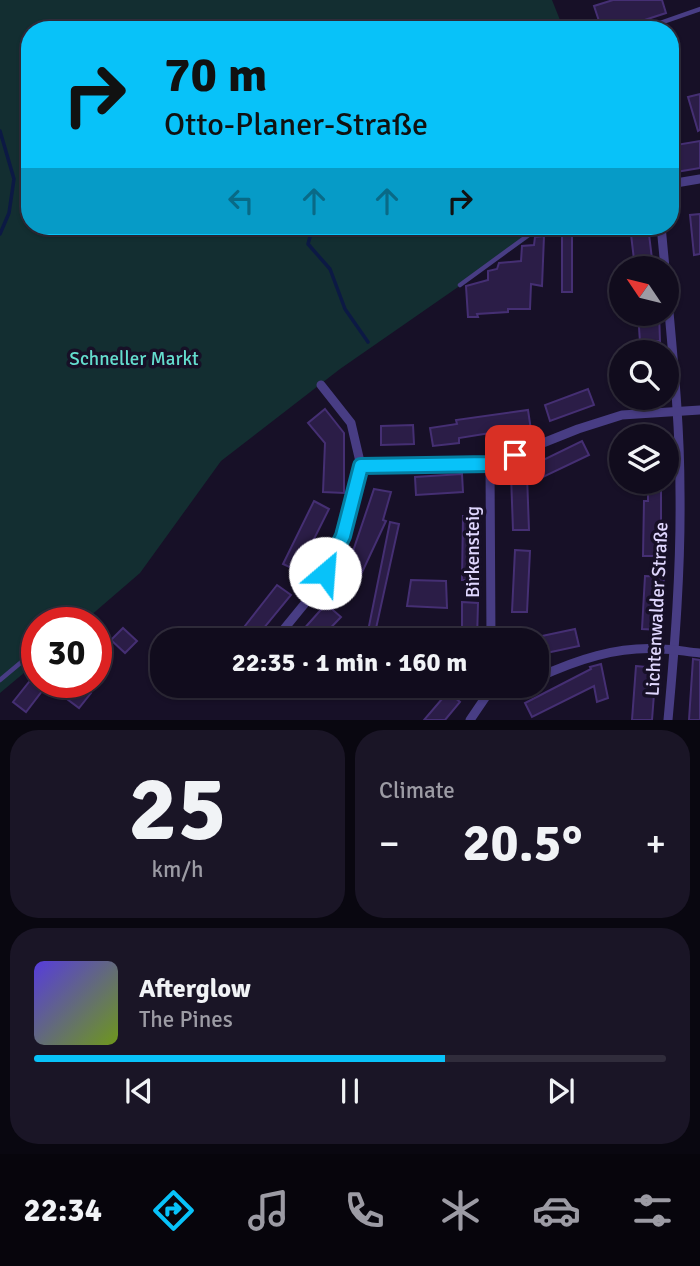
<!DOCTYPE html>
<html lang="en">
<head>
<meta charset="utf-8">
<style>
  :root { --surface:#110c1d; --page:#1a1526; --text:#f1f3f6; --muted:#9c9ba4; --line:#302c3b; --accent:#08c2f9 }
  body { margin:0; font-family:Signika,sans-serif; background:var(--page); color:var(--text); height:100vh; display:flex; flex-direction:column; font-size:26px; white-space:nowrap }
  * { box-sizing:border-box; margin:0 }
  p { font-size:23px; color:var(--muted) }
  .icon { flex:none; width:38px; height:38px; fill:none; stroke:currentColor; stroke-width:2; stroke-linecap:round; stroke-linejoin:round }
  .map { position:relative; height:720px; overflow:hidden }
  .side { display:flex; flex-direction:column; gap:10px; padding:10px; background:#090710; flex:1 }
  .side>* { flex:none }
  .hud { position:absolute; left:21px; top:21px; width:658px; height:214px; border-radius:28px; box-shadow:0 2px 5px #0004,0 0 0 2px var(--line); background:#08c2f9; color:#111; overflow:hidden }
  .needle { width:46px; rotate:305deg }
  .fabs { position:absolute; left:609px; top:256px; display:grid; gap:14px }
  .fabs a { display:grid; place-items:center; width:70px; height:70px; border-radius:50%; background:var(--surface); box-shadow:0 2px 5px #0004,0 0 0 2px var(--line); font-size:35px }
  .speed { position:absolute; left:21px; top:607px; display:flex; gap:14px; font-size:35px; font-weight:700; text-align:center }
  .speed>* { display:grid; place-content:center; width:91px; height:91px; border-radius:50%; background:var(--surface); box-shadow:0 2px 5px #0004,0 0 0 2px var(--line); line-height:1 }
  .speed .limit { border:10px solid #d22; background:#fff; color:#111 }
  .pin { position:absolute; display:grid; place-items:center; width:60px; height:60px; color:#fff; margin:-30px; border-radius:14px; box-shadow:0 4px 10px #0006 }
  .me { position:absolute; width:77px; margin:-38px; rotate:27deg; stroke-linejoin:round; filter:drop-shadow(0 0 5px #0008) }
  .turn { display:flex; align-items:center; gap:24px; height:147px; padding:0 28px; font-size:32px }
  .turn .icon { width:91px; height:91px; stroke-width:2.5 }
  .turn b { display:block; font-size:49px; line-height:60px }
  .lanes { display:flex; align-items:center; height:66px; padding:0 28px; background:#0003; justify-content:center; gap:35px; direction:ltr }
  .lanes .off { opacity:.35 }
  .big { font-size:52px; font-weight:700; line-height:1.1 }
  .side .card { flex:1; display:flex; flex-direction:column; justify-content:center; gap:10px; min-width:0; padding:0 24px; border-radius:28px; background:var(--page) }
  .side .dial { align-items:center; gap:0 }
  .dial b { font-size:91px; line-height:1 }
  .song { display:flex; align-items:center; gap:21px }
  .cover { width:84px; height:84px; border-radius:10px; background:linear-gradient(135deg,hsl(250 70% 55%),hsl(80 70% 35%)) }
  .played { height:7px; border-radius:4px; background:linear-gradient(90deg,var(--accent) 65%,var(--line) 65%) }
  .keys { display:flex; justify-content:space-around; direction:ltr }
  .heat { display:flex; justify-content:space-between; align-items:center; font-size:38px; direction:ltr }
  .side .tiles { flex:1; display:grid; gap:10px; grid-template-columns:1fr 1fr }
  .card:last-child { grid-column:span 2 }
  .trip { position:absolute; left:150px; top:628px; width:399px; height:70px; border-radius:28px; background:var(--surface); box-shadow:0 2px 5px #0004,0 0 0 2px var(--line); font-weight:700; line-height:70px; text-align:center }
  .tab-bar { display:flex; height:112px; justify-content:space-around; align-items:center; background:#07050c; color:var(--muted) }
  .tab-bar .icon { width:49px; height:49px }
  .tab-bar .current { color:var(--accent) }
  .tab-bar b { font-size:32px; color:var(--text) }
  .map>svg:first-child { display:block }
  .green { fill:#132e31 }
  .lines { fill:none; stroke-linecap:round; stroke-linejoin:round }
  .stream { stroke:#0c1944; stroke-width:3.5 }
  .building { fill:#2b1d47; stroke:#452f73; stroke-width:2 }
  .lane { stroke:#483d84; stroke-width:4.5 }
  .street { stroke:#483d84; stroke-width:9 }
  .route-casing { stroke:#057ea2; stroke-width:18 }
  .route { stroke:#08c2f9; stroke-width:12 }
  .labels { text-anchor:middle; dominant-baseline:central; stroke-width:7; stroke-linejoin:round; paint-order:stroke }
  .park-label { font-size:19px; fill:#64ddce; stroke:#171027 }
  .street-label { font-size:19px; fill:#e0d7fe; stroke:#171027 }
</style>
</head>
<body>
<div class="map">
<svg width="700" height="720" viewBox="0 0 700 720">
  <rect width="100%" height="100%" fill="#171027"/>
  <path class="green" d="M0 0H552L564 30H30V226H546L340 369 221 461 140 573 82 623H37V662L0 693Z"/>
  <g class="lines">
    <g class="stream">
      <path d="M0 131 14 179 9 213 0 234"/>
      <path d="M313 226 308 244 330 269 345 309 368 342"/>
    </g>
  </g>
  <g class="building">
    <path d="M613 0H662L666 13 614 30H602L594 6Z"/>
    <path d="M700 94V130L698 131 688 97Z"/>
    <path d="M700 141V168L670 173V146Z"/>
    <path d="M700 214V254L694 255 690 215Z"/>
    <path d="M630 226H648L652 259 654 258 655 268H635Z"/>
    <rect x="562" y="228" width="10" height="64"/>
    <path d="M544 236 542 286 531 284 530 309H508V312L477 314 478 317H468L466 286 488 280V271L497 269 499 263 521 261 522 246 534 245 535 237Z"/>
    <path d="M638 313H659L660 341H654L655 352H646V342H640Z"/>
    <path d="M588 389 594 405 550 421 545 405Z"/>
    <path d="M325 409 344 433V493L323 492 325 443 308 423Z"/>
    <path d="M528 410 531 430 510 434 509 430 459 438V443L433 446 430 428 457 424 456 420Z"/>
    <path d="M413 425 414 444 381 445V426Z"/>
    <path d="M582 441 589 455 543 477 537 463Z"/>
    <path d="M462 474 463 492 416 495 415 477Z"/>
    <path d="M511 475H527L529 530H513Z"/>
    <path d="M648 481H661V556H643L644 501H648Z"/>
    <path d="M374 489 391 492 383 520 386 521 351 596 334 588 352 554Z"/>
    <path d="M314 501 329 509 298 571 283 564Z"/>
    <path d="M463 516H480V580H462Z"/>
    <path d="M390 522 399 524 375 633 368 631Z"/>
    <path d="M515 550 530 551 527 612H512Z"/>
    <path d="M645 576 664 577 661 630 642 629Z"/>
    <path d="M411 580 446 581 447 608 407 606Z"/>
    <path d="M277 585 291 595 254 640 241 631Z"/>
    <path d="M462 602 478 603 477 640H462Z"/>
    <path d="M326 604 341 617 319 640H294Z"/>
    <path d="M123 628 137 641 125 653 111 640Z"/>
    <path d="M575 629 579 646 537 655V637Z"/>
    <path d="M693 659 700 660V720H689Z"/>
    <path d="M601 664 608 698 597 702 594 686 532 717 525 703 591 669 590 667Z"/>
    <path d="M636 666 656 668 652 720H632Z"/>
    <path d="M29 682H49L26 712 13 702Z"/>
    <path d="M79 684 91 693 79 708 67 699Z"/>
    <path d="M448 692 460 702 445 720H424Z"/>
  </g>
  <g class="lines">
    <g class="lane">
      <path d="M640 30 700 9"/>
      <path d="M460 285 541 226"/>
      <path d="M0 680 37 649"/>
    </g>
    <g class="street">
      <path d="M670 184 700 179"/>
      <path d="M661 226 665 268"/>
      <path d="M667 290C673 357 680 424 680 492 681 568 675 644 668 720"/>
      <path d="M490 464 491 640"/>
      <path d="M361 466 490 464 578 429 622 415 700 410"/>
      <path d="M275 640 315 591 343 536 361 466 351 423 321 385"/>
      <path d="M537 678C576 660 617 646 661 649 674 649 687 652 700 653"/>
      <path d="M489 692 516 686"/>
      <path d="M470 720 489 692 490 686"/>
    </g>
  </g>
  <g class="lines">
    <g class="route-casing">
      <path id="route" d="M325 573 343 536 361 466 490 464 515 455"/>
    </g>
    <use href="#route" class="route"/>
  </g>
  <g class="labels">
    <g class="park-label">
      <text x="134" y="359">Schneller Markt</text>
    </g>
    <g class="street-label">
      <text transform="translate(473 552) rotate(-90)">Birkensteig</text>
      <text transform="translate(657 609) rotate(-87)">Lichtenwalder Straße</text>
    </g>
  </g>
</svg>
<div class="fabs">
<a><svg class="needle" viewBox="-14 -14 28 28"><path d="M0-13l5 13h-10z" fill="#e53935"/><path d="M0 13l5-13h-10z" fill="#9c9ba4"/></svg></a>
<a><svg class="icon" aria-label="search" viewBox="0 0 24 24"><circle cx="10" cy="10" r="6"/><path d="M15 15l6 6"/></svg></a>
<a><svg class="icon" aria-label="layers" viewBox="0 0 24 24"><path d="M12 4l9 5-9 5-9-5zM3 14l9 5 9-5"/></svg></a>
</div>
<div class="speed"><div class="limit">30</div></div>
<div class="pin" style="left:515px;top:455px;background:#d93025"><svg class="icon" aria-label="arrive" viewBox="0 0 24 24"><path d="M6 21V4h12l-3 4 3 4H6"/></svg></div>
<svg class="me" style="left:325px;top:573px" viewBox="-20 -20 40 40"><circle r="19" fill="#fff"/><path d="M0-13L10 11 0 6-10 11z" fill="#08c2f9"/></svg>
<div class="trip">22:35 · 1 min · 160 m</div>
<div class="hud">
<div class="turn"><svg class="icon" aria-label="right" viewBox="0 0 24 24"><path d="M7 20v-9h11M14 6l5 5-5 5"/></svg><div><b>70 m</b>Otto-Planer-Straße</div></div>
<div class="lanes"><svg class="icon off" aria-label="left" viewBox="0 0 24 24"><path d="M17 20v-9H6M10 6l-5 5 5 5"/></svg><svg class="icon off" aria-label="ahead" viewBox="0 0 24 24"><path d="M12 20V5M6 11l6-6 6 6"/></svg><svg class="icon off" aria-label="ahead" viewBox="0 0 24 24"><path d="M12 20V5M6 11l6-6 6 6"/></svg><svg class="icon" aria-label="right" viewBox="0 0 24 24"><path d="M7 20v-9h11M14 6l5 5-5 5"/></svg></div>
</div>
</div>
<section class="side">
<div class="tiles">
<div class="card dial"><b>25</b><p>km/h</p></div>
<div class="card"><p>Climate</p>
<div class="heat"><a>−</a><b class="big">20.5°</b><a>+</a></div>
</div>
<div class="card">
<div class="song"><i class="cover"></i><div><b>Afterglow</b><p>The Pines</p></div></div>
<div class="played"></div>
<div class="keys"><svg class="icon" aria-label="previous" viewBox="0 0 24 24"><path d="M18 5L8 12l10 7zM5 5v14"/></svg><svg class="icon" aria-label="pause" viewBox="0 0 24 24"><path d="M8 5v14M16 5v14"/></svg><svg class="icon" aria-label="next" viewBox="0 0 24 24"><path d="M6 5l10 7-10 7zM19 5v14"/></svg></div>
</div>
</div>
</section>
<nav class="tab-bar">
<b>22:34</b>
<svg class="icon current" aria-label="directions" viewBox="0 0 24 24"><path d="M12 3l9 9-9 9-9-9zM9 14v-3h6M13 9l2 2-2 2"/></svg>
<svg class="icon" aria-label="music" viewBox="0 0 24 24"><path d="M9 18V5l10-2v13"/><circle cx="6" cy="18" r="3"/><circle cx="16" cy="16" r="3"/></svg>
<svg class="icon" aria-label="phone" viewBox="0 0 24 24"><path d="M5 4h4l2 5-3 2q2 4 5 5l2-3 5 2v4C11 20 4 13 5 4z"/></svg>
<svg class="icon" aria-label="climate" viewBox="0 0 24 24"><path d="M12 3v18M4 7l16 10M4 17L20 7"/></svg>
<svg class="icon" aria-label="car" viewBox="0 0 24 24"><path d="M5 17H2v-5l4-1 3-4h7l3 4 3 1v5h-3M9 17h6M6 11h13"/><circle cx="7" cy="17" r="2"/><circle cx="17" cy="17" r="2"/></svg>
<svg class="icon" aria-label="filters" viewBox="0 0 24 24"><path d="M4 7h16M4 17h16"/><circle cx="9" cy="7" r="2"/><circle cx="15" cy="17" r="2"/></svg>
</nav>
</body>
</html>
